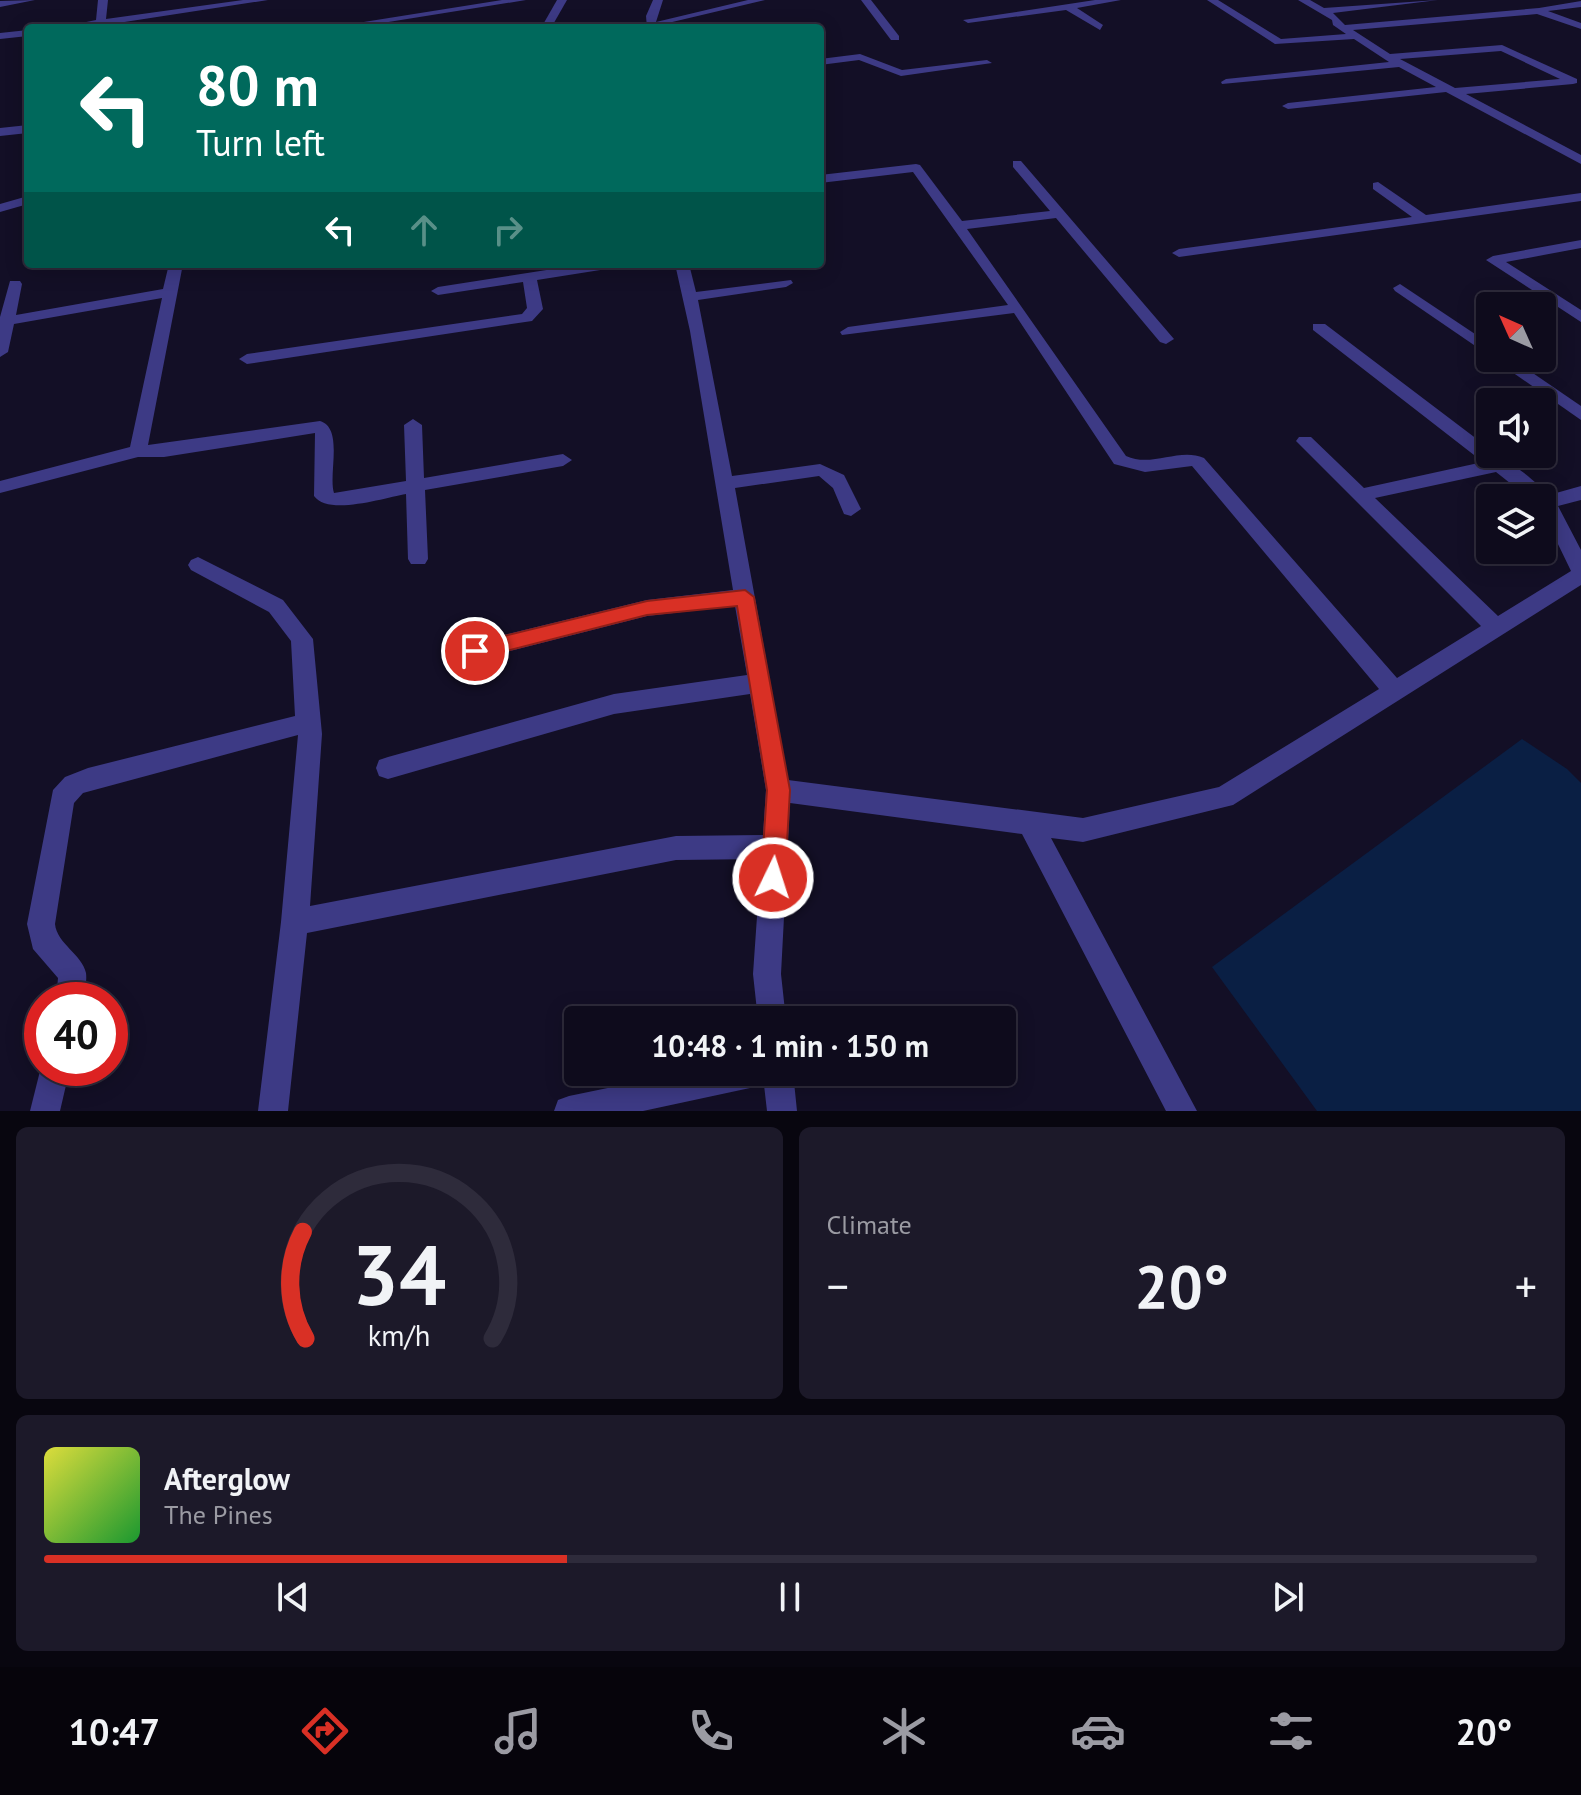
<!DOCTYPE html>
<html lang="en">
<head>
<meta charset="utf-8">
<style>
  :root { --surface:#0e0b1c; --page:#1c1929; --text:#f1f3f6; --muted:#9b9ba3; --line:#2e2b3b; --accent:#d93025 }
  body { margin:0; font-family:"PT Sans",sans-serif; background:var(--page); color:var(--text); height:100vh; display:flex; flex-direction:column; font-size:30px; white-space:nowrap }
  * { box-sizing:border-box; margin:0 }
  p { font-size:26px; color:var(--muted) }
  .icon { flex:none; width:44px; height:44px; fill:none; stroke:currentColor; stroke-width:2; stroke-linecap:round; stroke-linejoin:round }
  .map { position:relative; height:1111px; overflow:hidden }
  .sheet { display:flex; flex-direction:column; gap:16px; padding:16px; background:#08060f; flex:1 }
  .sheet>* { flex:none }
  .banner { position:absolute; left:24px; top:24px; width:800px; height:244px; border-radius:8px; box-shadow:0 4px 20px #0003,0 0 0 2px var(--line); background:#00695c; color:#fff; overflow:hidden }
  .needle { width:52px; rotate:315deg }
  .fabs { position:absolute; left:1476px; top:292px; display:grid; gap:16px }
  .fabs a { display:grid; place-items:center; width:80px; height:80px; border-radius:8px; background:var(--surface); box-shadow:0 4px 20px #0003,0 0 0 2px var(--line); font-size:40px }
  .speed { position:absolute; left:24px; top:982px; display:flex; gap:16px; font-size:40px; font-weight:700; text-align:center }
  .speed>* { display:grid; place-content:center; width:104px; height:104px; border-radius:50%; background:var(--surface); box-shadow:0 4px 20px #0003,0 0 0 2px var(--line); line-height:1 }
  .speed .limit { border:12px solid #d22; background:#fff; color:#111 }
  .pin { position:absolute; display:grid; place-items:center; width:68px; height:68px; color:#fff; margin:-34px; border:4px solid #fff; border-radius:50%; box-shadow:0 2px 8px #0007 }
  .me { position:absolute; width:88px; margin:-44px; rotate:4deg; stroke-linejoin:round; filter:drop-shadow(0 0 6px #0008) }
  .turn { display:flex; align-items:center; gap:28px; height:168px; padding:0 40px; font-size:36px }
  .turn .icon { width:104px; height:104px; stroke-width:2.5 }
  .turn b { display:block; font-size:56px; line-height:68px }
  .lanes { display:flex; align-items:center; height:76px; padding:0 40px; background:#0003; justify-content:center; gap:40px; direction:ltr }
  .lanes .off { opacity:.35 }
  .big { font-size:60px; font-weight:700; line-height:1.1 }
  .sheet .card { flex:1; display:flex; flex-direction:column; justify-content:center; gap:12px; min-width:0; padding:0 28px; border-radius:12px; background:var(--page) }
  .sheet .dial { align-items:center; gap:0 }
  .dial svg { height:208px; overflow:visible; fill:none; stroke:var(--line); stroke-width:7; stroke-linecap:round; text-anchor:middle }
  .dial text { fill:var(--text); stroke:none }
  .song { display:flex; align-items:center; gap:24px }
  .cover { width:96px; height:96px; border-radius:12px; background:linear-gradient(135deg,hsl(60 70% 55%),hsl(130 70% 35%)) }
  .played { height:8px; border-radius:4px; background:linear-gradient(90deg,var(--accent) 35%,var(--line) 35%) }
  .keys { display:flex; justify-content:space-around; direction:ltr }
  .heat { display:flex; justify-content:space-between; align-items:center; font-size:44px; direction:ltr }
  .sheet .tiles { flex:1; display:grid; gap:16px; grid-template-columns:1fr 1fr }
  .card:last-child { grid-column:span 2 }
  .trip { position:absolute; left:564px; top:1006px; width:452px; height:80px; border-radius:8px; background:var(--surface); box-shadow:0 4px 20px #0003,0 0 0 2px var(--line); font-weight:700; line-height:80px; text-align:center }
  .dock { display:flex; height:128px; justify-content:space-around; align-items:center; background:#06040b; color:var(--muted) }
  .dock .icon { width:56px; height:56px }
  .dock .active { color:var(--accent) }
  .dock b { font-size:36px; color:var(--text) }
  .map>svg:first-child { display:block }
  .water { fill:#0a1f44 }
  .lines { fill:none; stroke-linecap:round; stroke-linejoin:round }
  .minor { fill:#3d3a85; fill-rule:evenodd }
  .route { fill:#d93025; stroke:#8d1f18; stroke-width:2 }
</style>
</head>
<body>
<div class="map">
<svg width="1581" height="1111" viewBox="0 0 1581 1111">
  <rect width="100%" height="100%" fill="#130f26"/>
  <path class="water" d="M1522 739 1567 769 1581 783V1111H1317L1212 967Z"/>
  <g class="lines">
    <g class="minor">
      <path d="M35 0 0 7V1Z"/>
      <path d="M98 0H108L106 19 243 0H268L105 25V28H57L96 20Z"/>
      <path d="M502 0H526L351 28H326Z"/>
      <path d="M557 0H567L551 28H541Z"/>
      <path d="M653 0H663L656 22 748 0H765L647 28 646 16Z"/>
      <path d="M861 0H871L899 36V40H891Z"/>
      <path d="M1095 0H1121L1077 8 1103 25 1100 30 1066 10 968 23 963 20Z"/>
      <path d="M1207 0H1218L1281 39 1346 34 1333 25 1332 20 1298 0H1310L1324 8 1438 0 1333 13 1345 25 1539 8 1581 1V7L1548 11 1581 23V29L1537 14 1353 30 1390 54 1502 45 1577 79V83L1573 84 1466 94 1581 155V164L1446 92 1288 109 1282 106 1288 103 1436 87 1399 67 1222 84 1221 82 1226 79 1389 62 1354 39 1275 44ZM1501 51 1560 79 1455 88 1400 59Z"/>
      <path d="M28 30V36L0 39V33Z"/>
      <path d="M860 54 902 70 987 60 992 63 901 76 859 60 820 65V59Z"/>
      <path d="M28 125V133L0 136V128Z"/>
      <path d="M1013 161H1021L1174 339 1166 344 1160 342 1056 218 967 229 1126 456C1152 468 1179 447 1204 458L1397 678 1481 626 1296 441 1299 437H1311L1364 488 1483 462 1313 330V324H1325L1490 449V454C1504 454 1538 484 1549 495L1581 486V500L1558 506 1581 550V585L1233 805 1083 842 1051 838 1197 1111H1166L1022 834 790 803 781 974 786 1020H758L753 974 761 859 676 860 307 933 288 1111H258L281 922 298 735 83 793 74 803 55 924C57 944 82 954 86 973 87 981 85 992 84 1000H56L58 978 33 949 27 924 53 790 65 777 88 768 295 716 291 641 269 612 191 570 188 565 191 560 198 557 283 600 313 639 322 734 310 906 676 836 763 835 766 790 750 694 614 714 388 779 379 776 376 768 379 760 388 757 614 694 747 675 735 606 647 616 475 660 467 657 464 651 467 645 475 642 647 600 733 590 690 331 675 264H689L696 292 791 280 793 283 786 287 698 300 732 476 820 464 844 475 861 509 851 516 844 514 833 488 819 476 735 488 788 780 1083 818 1219 787 1379 689 1192 466 1145 472 1114 464 1014 313 842 335 840 332 848 327 1008 305 913 172 820 183V175L916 164 920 165 962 221 1050 211 1013 167ZM1496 472 1529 498H1542V511L1571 571 1498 616 1375 498Z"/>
      <path d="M1378 182 1426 215 1581 193V201L1179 257 1172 253 1179 249 1412 217 1373 189V183Z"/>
      <path d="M28 196V204L0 212V204Z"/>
      <path d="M1581 240V248L1506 262 1581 310V322L1486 260 1493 256Z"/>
      <path d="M169 264H183L148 445 320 421C344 428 328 475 334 493L406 481 404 425 413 419 422 425 424 478 563 454 572 460 563 466 425 490 428 559 425 564H411L408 559 406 494C384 498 328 516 314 496L315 433 164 457H138L0 493V481L130 447 162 298 14 324 8 352 0 357V317L10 281H20L22 284 16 315 163 289Z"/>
      <path d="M374 264 362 269 355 265V264Z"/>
      <path d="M585 264H620L613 268 537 280 543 309 532 321 247 364 239 359 247 354 522 314 527 308 523 282 438 295 431 291 438 287Z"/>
      <path d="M1400 284 1490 344V356L1395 291 1393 288Z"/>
      <path d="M1492 358H1511L1581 406V420Z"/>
      <path d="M42 1063V1068H70L60 1111H30Z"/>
      <path d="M685 1072H793L797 1111H767L764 1085 643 1111H554L558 1100 569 1096Z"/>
    </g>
  </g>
  <path class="route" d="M745 590 754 597 790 790 785 878 781 887 773 890 764 887 761 878 767 790 737 606 647 615 475 659 468 657 465 651 468 645 475 643 647 601Z"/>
</svg>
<div class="fabs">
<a><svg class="needle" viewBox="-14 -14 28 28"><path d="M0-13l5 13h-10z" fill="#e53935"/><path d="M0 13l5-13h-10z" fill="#9b9ba3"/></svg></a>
<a><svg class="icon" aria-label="sound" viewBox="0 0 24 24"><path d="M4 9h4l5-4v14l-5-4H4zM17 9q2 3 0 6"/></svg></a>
<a><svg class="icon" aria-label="layers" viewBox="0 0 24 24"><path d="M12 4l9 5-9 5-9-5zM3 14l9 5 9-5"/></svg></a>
</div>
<div class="speed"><div class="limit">40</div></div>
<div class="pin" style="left:475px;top:651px;background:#d93025"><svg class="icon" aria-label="arrive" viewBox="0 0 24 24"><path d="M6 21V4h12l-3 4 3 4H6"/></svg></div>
<svg class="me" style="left:773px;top:878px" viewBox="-20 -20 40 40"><circle r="17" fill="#d93025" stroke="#fff" stroke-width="3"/><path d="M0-11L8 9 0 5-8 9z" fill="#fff"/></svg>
<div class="trip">10:48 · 1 min · 150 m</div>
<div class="banner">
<div class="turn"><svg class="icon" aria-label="left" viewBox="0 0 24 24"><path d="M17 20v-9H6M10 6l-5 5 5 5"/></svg><div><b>80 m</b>Turn left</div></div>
<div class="lanes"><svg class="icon" aria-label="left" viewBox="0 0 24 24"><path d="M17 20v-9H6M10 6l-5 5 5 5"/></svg><svg class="icon off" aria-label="ahead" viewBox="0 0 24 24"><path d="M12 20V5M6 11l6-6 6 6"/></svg><svg class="icon off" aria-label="right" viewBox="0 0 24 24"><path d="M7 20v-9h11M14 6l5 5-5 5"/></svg></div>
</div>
</div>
<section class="sheet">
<div class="tiles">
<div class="card dial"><svg viewBox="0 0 100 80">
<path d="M14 69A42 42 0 1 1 86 69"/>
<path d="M14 69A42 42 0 0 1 13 28" stroke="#d93025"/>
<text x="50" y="56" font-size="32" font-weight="700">34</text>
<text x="50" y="72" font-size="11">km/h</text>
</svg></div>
<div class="card"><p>Climate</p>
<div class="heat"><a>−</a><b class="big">20°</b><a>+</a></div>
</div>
<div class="card">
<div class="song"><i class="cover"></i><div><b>Afterglow</b><p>The Pines</p></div></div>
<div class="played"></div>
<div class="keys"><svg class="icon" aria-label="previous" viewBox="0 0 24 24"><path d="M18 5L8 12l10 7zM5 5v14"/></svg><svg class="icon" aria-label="pause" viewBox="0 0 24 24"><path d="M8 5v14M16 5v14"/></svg><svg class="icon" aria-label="next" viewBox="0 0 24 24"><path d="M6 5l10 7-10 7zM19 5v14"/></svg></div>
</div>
</div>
</section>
<nav class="dock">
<b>10:47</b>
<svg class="icon active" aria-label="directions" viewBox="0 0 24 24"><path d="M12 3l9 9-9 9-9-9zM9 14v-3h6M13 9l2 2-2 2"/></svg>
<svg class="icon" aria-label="music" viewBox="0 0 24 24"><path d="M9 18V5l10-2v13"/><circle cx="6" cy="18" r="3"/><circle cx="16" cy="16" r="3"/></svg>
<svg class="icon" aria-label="phone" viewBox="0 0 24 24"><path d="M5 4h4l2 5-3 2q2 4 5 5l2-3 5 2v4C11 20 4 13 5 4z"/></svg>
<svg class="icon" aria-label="climate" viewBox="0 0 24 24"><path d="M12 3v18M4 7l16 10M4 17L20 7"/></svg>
<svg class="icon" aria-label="car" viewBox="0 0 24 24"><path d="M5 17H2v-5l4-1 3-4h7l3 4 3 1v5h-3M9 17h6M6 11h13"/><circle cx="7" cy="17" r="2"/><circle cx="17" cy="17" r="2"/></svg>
<svg class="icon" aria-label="filters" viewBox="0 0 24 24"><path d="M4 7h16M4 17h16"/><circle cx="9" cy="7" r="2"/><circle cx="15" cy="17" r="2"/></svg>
<b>20°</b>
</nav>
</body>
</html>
